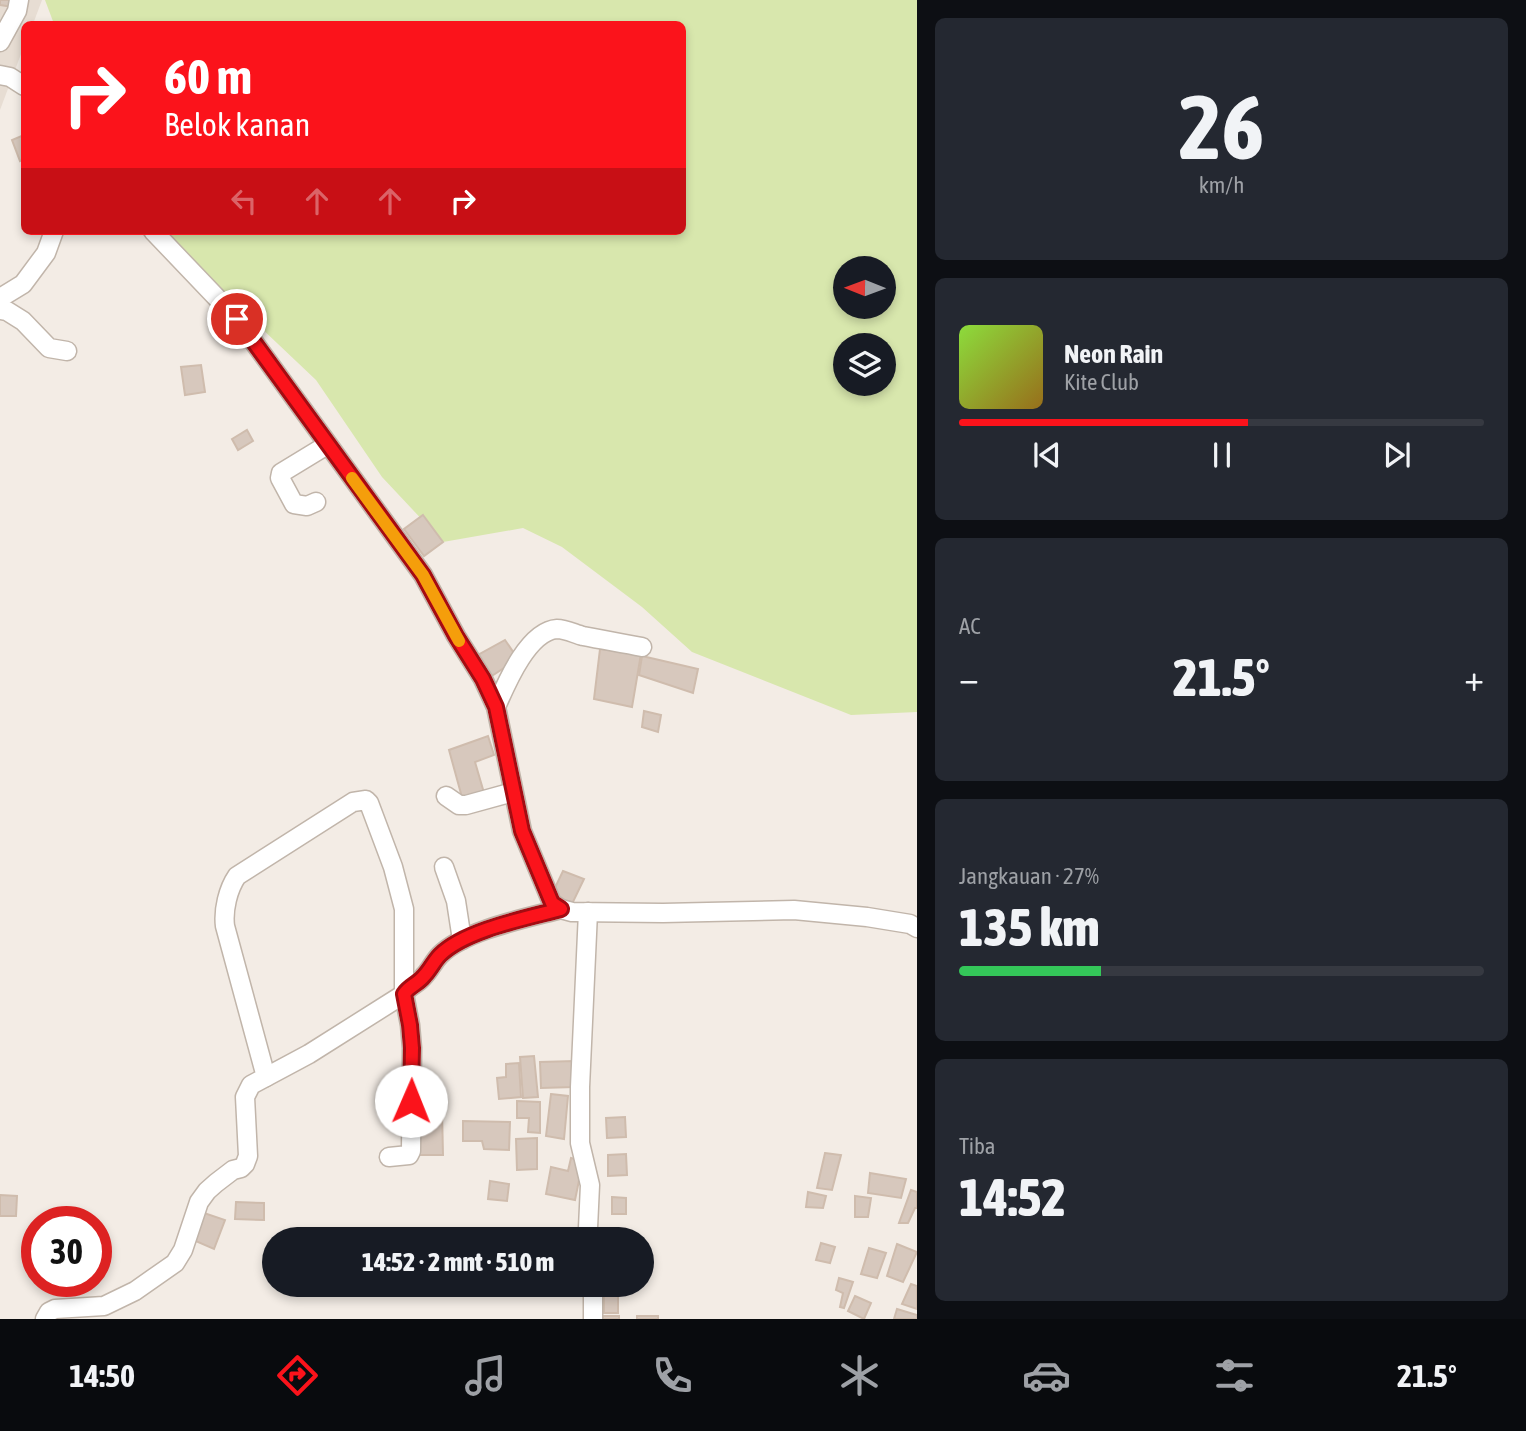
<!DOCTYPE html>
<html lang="id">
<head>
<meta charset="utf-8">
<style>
  :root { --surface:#171b24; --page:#242831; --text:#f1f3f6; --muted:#9ea1a6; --line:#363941; --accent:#fb131b }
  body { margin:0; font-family:"Asap Condensed",sans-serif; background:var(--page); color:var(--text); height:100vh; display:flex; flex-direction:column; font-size:26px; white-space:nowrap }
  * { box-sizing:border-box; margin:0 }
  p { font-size:23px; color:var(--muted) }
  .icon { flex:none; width:38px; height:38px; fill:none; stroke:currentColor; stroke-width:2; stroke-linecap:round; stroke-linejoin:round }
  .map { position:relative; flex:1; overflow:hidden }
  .side { display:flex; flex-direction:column; gap:18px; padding:18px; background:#0d0f14; width:609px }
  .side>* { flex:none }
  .hud { position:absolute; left:21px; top:21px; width:665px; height:214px; border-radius:10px; box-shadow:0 4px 10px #0003; background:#fb131b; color:#fff; overflow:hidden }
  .needle { width:46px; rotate:271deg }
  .buttons { position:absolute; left:833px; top:256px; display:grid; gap:14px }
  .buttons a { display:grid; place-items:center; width:63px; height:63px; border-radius:50%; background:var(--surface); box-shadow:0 4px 10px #0003; font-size:35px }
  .speed { position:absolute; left:21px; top:1206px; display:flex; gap:14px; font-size:35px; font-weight:700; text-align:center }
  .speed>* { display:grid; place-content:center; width:91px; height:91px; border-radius:50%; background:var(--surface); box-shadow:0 4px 10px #0003; line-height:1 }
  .speed .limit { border:10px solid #d22; background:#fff; color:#111 }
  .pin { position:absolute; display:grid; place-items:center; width:60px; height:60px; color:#fff; margin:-30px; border:4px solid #fff; border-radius:50%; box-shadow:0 2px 7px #0007 }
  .me { position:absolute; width:77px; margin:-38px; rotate:1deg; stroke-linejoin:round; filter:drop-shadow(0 0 5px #0008) }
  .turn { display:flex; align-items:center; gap:24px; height:147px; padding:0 28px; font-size:32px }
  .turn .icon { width:91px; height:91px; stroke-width:2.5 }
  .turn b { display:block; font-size:49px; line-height:60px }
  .lanes { display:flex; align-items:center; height:66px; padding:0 28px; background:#0003; justify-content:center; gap:35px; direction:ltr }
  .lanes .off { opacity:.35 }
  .big { font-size:52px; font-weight:800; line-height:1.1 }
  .side .card { flex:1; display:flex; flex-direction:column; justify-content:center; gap:10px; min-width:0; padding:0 24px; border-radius:10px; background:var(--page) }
  .side .dial { align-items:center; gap:0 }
  .dial b { font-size:91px; line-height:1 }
  .song { display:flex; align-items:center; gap:21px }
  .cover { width:84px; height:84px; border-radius:10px; background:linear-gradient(135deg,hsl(90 70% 55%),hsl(40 70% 35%)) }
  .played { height:7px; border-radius:4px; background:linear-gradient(90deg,var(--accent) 55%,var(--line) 55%) }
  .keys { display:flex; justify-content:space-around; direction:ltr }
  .heat { display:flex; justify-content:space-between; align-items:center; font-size:38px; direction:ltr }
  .charge { height:10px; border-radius:5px; background:linear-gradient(90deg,#34c759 27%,var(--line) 0) }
  .trip { position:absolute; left:262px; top:1227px; width:392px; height:70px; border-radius:35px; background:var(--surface); box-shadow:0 4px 10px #0003; font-weight:800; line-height:70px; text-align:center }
  .tab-bar { display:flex; height:112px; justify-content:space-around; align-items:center; background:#090b0e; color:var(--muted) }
  .tab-bar .icon { width:49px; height:49px }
  .tab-bar .active { color:var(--accent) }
  .tab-bar b { font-size:32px; color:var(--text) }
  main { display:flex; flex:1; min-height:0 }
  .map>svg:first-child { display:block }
  .residential { fill:#e7ddd3 }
  .green { fill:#d8e7ad; fill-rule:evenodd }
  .building { fill:#d7c8bd; stroke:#cfbcad; stroke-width:2 }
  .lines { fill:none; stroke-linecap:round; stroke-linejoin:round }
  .minor-casing { stroke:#c1b5aa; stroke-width:21 }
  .minor { stroke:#fff; stroke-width:18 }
  .route-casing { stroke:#a30c12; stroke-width:18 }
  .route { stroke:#fb131b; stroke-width:12 }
  .slow { stroke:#f59e0b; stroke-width:12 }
</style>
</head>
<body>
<main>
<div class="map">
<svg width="917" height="1319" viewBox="0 0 917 1319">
  <rect width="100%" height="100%" fill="#f3ece5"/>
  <path class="residential" d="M0 0H42L33 24H24V46L0 110Z"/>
  <path class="green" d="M45 0H917V712L851 715 692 652 642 607 562 547 523 528 443 542 382 477 316 380 159 231H682V24H54ZM845 268H884V306H845ZM845 345H884V383H845Z"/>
  <g class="building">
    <path d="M0 0H14L13 7 0 5Z"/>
    <path d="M24 135V159L20 161 12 140Z"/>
    <path d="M201 365 205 392 185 395 181 367Z"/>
    <path d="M247 430 253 441 238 450 232 439Z"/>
    <path d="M423 515 443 542 424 556 404 529Z"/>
    <path d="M505 640 518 659 490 677 478 655Z"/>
    <path d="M600 649 641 654 632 707 594 699Z"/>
    <path d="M642 656 698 669 693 693 639 675Z"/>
    <path d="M644 711 661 715 658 732 642 727Z"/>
    <path d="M488 736 494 755 475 762 484 793 463 801 449 750Z"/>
    <path d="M563 871 584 879 572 904 552 894Z"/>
    <path d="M534 1056 538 1097 523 1098 520 1057Z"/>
    <path d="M574 1061V1087L541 1088 540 1062Z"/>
    <path d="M519 1063 521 1097 499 1099 497 1078 506 1077V1064Z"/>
    <path d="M551 1094 568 1096 564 1139 546 1136Z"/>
    <path d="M517 1101 540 1102V1133L528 1132 529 1118H517Z"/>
    <path d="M415 1111H442L443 1155H416Z"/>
    <path d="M625 1117 626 1137 607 1138 606 1118Z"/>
    <path d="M463 1121 510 1122 509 1150 484 1149 482 1141H463Z"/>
    <path d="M537 1138V1169L517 1170 516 1139Z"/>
    <path d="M825 1153 841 1155 832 1190 817 1188Z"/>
    <path d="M626 1154 627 1175 608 1176V1155Z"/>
    <path d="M571 1158 583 1161 575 1200 546 1194 551 1167 568 1171Z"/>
    <path d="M870 1173 906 1179 901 1198 868 1193Z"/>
    <path d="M490 1181 509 1184 507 1201 488 1199Z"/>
    <path d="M911 1190 917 1192V1208H915L908 1223H899Z"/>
    <path d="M808 1192 826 1196 823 1208 806 1207Z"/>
    <path d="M0 1195 17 1196 16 1216H0Z"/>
    <path d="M855 1196 871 1198 868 1217H855Z"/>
    <path d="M612 1197 626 1198V1214H612Z"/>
    <path d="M236 1202 264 1203V1220L235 1219Z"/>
    <path d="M201 1212 225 1220 214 1249 191 1239Z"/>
    <path d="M821 1243 835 1247 830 1263 816 1260Z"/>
    <path d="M897 1244 917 1252 903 1282 887 1276Z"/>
    <path d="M869 1248 886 1253 877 1278 861 1274Z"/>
    <path d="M839 1278 853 1282 844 1308 840 1307 843 1293 836 1290Z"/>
    <rect x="603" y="1284" width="17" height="8"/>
    <path d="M911 1284 917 1286V1309L902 1304Z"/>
    <rect x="604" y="1296" width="14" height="17"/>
    <path d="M855 1296 871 1303 864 1319 848 1311Z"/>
    <path d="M897 1309 917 1315V1319H894Z"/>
    <rect x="603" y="1316" width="16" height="3"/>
    <rect x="637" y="1316" width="21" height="3"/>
  </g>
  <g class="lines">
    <g class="minor-casing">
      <g id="minor">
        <path d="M0 42 17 11 19 0"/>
        <path d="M0 75 10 77 24 86"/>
        <path d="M153 231 237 319 423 575 456 636 483 679 496 707 522 831 552 903 561 909 572 912 663 913 794 910 867 917 910 924 917 928"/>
        <path d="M0 298 23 284 46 253 54 231"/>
        <path d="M0 310 7 311 23 321 49 348 67 351"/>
        <path d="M316 502 307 506 294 504 280 478 281 473 327 445"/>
        <path d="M496 707C506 684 528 631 557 629 566 629 575 634 583 636 603 640 622 643 642 647"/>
        <path d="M446 796 459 805H466L513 792"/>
        <path d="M444 867 456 901 462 940"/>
        <path d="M588 912 580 1087V1143L590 1185 588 1228 589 1239"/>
        <path d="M266 1077 225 926C223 910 228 889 237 876L353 802 366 800 369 803 393 867 404 909V994L410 1025 412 1048 411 1151 409 1155 389 1157"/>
        <path d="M593 1284V1319"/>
        <path d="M45 1319 49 1312 55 1309 104 1306 135 1291 175 1263 183 1250 199 1202 207 1191 216 1183 233 1170 241 1168 245 1164 248 1156 245 1097 251 1085 309 1054 404 994C409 986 418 984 424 976 430 970 434 961 440 955 465 930 527 918 561 909"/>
      </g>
    </g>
    <use href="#minor" class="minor"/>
  </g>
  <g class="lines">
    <g class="route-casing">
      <path id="route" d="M237 319 423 575 456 636 483 679 496 707 522 831 552 903 561 909C527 918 465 930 440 955 434 961 430 970 424 976 418 984 409 986 404 994L410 1025 412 1048 411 1101"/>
    </g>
    <use href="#route" class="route"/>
    <path class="slow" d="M352 478 423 575 459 641"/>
  </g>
</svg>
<div class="buttons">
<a><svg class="needle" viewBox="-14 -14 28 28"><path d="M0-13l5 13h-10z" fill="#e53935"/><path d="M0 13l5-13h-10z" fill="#9ea1a6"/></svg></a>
<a><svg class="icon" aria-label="layers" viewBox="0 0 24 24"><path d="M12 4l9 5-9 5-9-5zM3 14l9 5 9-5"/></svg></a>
</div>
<div class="speed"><div class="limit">30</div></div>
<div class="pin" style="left:237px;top:319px;background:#d93025"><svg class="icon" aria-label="arrive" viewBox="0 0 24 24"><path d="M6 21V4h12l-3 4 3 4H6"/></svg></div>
<svg class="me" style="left:411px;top:1101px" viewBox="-20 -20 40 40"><circle r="19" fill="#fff"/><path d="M0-13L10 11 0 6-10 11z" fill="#fb131b"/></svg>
<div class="trip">14:52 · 2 mnt · 510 m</div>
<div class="hud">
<div class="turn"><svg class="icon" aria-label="right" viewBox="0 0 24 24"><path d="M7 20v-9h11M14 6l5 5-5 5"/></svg><div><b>60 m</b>Belok kanan</div></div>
<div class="lanes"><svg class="icon off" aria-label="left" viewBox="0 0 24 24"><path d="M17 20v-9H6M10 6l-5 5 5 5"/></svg><svg class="icon off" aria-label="ahead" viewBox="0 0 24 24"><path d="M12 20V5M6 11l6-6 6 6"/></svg><svg class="icon off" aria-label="ahead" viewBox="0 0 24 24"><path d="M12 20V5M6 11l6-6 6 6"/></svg><svg class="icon" aria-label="right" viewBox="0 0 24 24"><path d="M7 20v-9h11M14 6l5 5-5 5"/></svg></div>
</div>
</div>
<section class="side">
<div class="card dial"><b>26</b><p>km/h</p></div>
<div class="card">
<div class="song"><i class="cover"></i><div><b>Neon Rain</b><p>Kite Club</p></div></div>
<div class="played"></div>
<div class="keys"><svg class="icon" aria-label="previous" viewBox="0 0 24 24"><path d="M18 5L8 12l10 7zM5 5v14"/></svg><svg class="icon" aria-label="pause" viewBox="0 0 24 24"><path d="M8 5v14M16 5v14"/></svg><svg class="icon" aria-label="next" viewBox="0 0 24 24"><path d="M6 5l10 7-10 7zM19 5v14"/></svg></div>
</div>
<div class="card"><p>AC</p>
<div class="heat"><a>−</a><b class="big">21.5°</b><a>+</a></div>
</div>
<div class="card"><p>Jangkauan · 27%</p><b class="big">135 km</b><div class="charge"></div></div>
<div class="card"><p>Tiba</p><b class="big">14:52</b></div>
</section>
</main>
<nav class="tab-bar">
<b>14:50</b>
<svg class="icon active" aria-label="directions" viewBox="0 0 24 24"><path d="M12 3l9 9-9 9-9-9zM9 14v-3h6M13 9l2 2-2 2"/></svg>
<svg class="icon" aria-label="music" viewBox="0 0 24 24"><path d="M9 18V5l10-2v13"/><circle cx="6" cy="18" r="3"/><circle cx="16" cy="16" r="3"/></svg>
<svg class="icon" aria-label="phone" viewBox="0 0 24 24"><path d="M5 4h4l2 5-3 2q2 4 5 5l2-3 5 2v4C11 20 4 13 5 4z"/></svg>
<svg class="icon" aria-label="climate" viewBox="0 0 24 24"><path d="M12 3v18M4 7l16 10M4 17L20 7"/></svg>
<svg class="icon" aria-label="car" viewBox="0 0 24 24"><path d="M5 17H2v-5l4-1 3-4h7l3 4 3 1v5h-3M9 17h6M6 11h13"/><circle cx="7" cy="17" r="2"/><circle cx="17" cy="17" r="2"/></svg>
<svg class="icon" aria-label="filters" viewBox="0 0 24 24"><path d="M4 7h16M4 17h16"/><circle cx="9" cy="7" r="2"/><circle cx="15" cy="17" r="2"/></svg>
<b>21.5°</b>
</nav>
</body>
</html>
